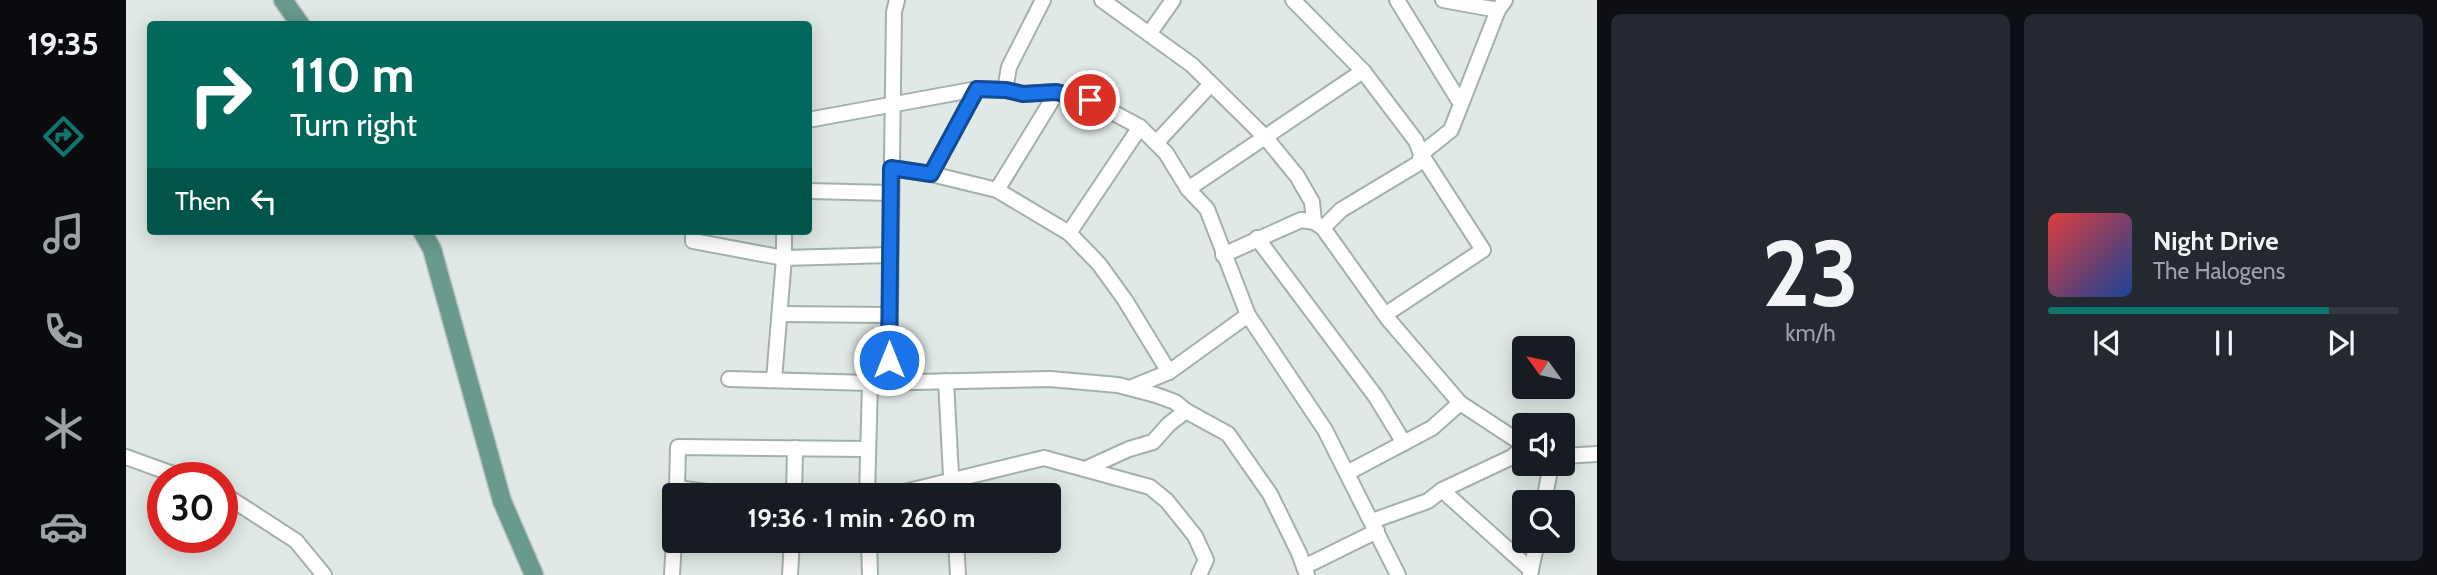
<!DOCTYPE html>
<html lang="en">
<head>
<meta charset="utf-8">
<style>
  :root { --surface:#171b24; --page:#242831; --text:#f1f3f6; --muted:#9ea1a6; --line:#363941; --accent:#0f766e }
  body { margin:0; font-family:Cabin,sans-serif; background:var(--page); color:var(--text); height:100vh; display:flex; flex-direction:column; font-size:26px; white-space:nowrap }
  * { box-sizing:border-box; margin:0 }
  p { font-size:23px; color:var(--muted) }
  .icon { flex:none; width:38px; height:38px; fill:none; stroke:currentColor; stroke-width:2; stroke-linecap:round; stroke-linejoin:round }
  .map { position:relative; flex:1; overflow:hidden }
  .drawer { display:flex; flex-direction:column; gap:14px; padding:14px; background:#0d0f14; width:840px }
  .drawer>* { flex:none }
  .top-card { position:absolute; left:21px; top:21px; width:665px; height:214px; border-radius:7px; box-shadow:0 4px 18px #0003; background:#00695c; color:#fff; overflow:hidden }
  .needle { width:46px; rotate:303deg }
  .buttons { position:absolute; left:1386px; top:336px; display:grid; gap:14px }
  .buttons a { display:grid; place-items:center; width:63px; height:63px; border-radius:7px; background:var(--surface); box-shadow:0 4px 18px #0003; font-size:35px }
  .speed { position:absolute; left:21px; top:462px; display:flex; gap:14px; font-size:35px; font-weight:700; text-align:center }
  .speed>* { display:grid; place-content:center; width:91px; height:91px; border-radius:50%; background:var(--surface); box-shadow:0 4px 18px #0003; line-height:1 }
  .speed .limit { border:10px solid #d22; background:#fff; color:#111 }
  .pin { position:absolute; display:grid; place-items:center; width:60px; height:60px; color:#fff; margin:-30px; border:4px solid #fff; border-radius:50%; box-shadow:0 2px 7px #0007 }
  .me { position:absolute; width:77px; margin:-38px; rotate:0deg; stroke-linejoin:round; filter:drop-shadow(0 0 5px #0008) }
  .turn { display:flex; align-items:center; gap:24px; height:147px; padding:0 28px; font-size:32px }
  .turn .icon { width:91px; height:91px; stroke-width:2.5 }
  .turn b { display:block; font-size:49px; line-height:60px }
  .then { display:flex; align-items:center; height:66px; padding:0 28px; background:#0003; gap:14px; font-size:26px }
  .drawer .widget { flex:1; display:flex; flex-direction:column; justify-content:center; gap:10px; min-width:0; padding:0 24px; border-radius:10px; background:var(--page) }
  .drawer .dial { align-items:center; gap:0 }
  .dial b { font-size:91px; line-height:1 }
  .song { display:flex; align-items:center; gap:21px }
  .cover { width:84px; height:84px; border-radius:10px; background:linear-gradient(135deg,hsl(0 70% 55%),hsl(220 70% 35%)) }
  .played { height:7px; border-radius:4px; background:linear-gradient(90deg,var(--accent) 80%,var(--line) 80%) }
  .keys { display:flex; justify-content:space-around; direction:ltr }
  .drawer .tiles { flex:1; display:grid; gap:14px; grid-template-columns:repeat(2,1fr) }
  .trip { position:absolute; left:536px; top:483px; width:399px; height:70px; border-radius:7px; background:var(--surface); box-shadow:0 4px 18px #0003; font-weight:700; line-height:70px; text-align:center }
  main { display:flex; flex:1; min-height:0 }
  .dock { display:flex; flex-direction:column; width:126px; justify-content:space-around; align-items:center; background:#090b0e; color:var(--muted) }
  .dock .icon { width:49px; height:49px }
  .dock .current { color:var(--accent) }
  .dock b { font-size:32px; color:var(--text) }
  .map>svg:first-child { display:block }
  .lines { fill:none; stroke-linecap:round; stroke-linejoin:round }
  .minor-casing { stroke:#a3b0ab; stroke-width:18 }
  .major-casing { stroke:#bdc3c1; stroke-width:21 }
  .minor { stroke:#fff; stroke-width:14 }
  .major { stroke:#689a8d; stroke-width:18 }
  .route-casing { stroke:#114b97; stroke-width:18 }
  .route { stroke:#1a73e8; stroke-width:12 }
</style>
</head>
<body>
<main>
<nav class="dock">
<b>19:35</b>
<svg class="icon current" aria-label="directions" viewBox="0 0 24 24"><path d="M12 3l9 9-9 9-9-9zM9 14v-3h6M13 9l2 2-2 2"/></svg>
<svg class="icon" aria-label="music" viewBox="0 0 24 24"><path d="M9 18V5l10-2v13"/><circle cx="6" cy="18" r="3"/><circle cx="16" cy="16" r="3"/></svg>
<svg class="icon" aria-label="phone" viewBox="0 0 24 24"><path d="M5 4h4l2 5-3 2q2 4 5 5l2-3 5 2v4C11 20 4 13 5 4z"/></svg>
<svg class="icon" aria-label="climate" viewBox="0 0 24 24"><path d="M12 3v18M4 7l16 10M4 17L20 7"/></svg>
<svg class="icon" aria-label="car" viewBox="0 0 24 24"><path d="M5 17H2v-5l4-1 3-4h7l3 4 3 1v5h-3M9 17h6M6 11h13"/><circle cx="7" cy="17" r="2"/><circle cx="17" cy="17" r="2"/></svg>
</nav>
<div class="map">
<svg width="1471" height="575" viewBox="0 0 1471 575">
  <rect width="100%" height="100%" fill="#e0e9e5"/>
  <g class="lines">
    <g class="minor-casing">
      <g id="minor">
        <path d="M976 0 1066 65 1140 138 1171 176 1186 202 1188 222"/>
        <path d="M1167 0 1237 71 1290 141 1295 154 1293 163 1215 210 1197 228"/>
        <path d="M1271 0 1335 104"/>
        <path d="M1317 0 1372 10"/>
        <path d="M1023 34 1047 0"/>
        <path d="M879 90 883 67 917 0"/>
        <path d="M682 120 851 89 879 90 897 94 931 92 964 100 1014 127 1040 153 1062 189 1081 209 1122 315 1199 430 1272 575"/>
        <path d="M1030 143 1085 84"/>
        <path d="M765 168 805 174 871 190 943 233 973 264 999 300 1043 372"/>
        <path d="M805 174 851 89"/>
        <path d="M1062 189 1237 71"/>
        <path d="M871 190 931 92"/>
        <path d="M682 191 765 193"/>
        <path d="M567 231V241L658 258 764 255"/>
        <path d="M943 233 1014 127"/>
        <path d="M1131 238 1250 397 1278 443"/>
        <path d="M1097 255 1175 220 1188 222 1197 228 1262 319 1334 403 1398 445"/>
        <path d="M654 314 763 315"/>
        <path d="M1260 314 1357 250 1295 154 1325 130 1372 10 1379 0"/>
        <path d="M603 379 744 383 924 379 992 385 1030 395 1049 402 1060 411 1102 434 1144 494 1173 553 1181 575"/>
        <path d="M648 380 658 258V231"/>
        <path d="M820 381 826 495"/>
        <path d="M763 383 768 12 771 0"/>
        <path d="M1004 388 1043 372 1122 315"/>
        <path d="M1437 456 1471 454"/>
        <path d="M0 457 58 478"/>
        <path d="M959 469 1003 449 1027 442 1043 424 1060 411"/>
        <path d="M1221 473 1306 428 1334 403"/>
        <path d="M551 488 552 447 741 449"/>
        <path d="M1316 490 1405 570"/>
        <path d="M96 493 170 541 198 575"/>
        <path d="M550 495 551 488 604 495"/>
        <path d="M668 495 669 448"/>
        <path d="M741 495 744 383"/>
        <path d="M766 495 918 458 1024 487 1041 501 1069 536 1080 560 1073 575"/>
        <path d="M1418 502 1425 464"/>
        <path d="M1246 521 1302 501 1316 490 1386 457 1398 447"/>
        <path d="M743 541 744 575"/>
        <path d="M830 541 832 575"/>
        <path d="M1178 567 1251 531"/>
        <path d="M546 575 548 541"/>
        <path d="M664 575 666 541"/>
        <path d="M1404 575 1411 541"/>
      </g>
    </g>
    <g class="major-casing">
      <g id="major">
        <path d="M157 0 174 24"/>
        <path d="M296 231 306 249 376 501 408 575"/>
      </g>
    </g>
    <use href="#minor" class="minor"/>
    <use href="#major" class="major"/>
  </g>
  <g class="lines">
    <g class="route-casing">
      <path id="route" d="M763 360 765 168 805 174 851 89 880 90 897 94 930 92 964 100"/>
    </g>
    <use href="#route" class="route"/>
  </g>
</svg>
<div class="buttons">
<a><svg class="needle" viewBox="-14 -14 28 28"><path d="M0-13l5 13h-10z" fill="#e53935"/><path d="M0 13l5-13h-10z" fill="#9ea1a6"/></svg></a>
<a><svg class="icon" aria-label="sound" viewBox="0 0 24 24"><path d="M4 9h4l5-4v14l-5-4H4zM17 9q2 3 0 6"/></svg></a>
<a><svg class="icon" aria-label="search" viewBox="0 0 24 24"><circle cx="10" cy="10" r="6"/><path d="M15 15l6 6"/></svg></a>
</div>
<div class="speed"><div class="limit">30</div></div>
<div class="pin" style="left:964px;top:100px;background:#d93025"><svg class="icon" aria-label="arrive" viewBox="0 0 24 24"><path d="M6 21V4h12l-3 4 3 4H6"/></svg></div>
<svg class="me" style="left:763px;top:360px" viewBox="-20 -20 40 40"><circle r="17" fill="#1a73e8" stroke="#fff" stroke-width="3"/><path d="M0-11L8 9 0 5-8 9z" fill="#fff"/></svg>
<div class="trip">19:36 · 1 min · 260 m</div>
<div class="top-card">
<div class="turn"><svg class="icon" aria-label="right" viewBox="0 0 24 24"><path d="M7 20v-9h11M14 6l5 5-5 5"/></svg><div><b>110 m</b>Turn right</div></div>
<div class="then">Then<svg class="icon" aria-label="left" viewBox="0 0 24 24"><path d="M17 20v-9H6M10 6l-5 5 5 5"/></svg></div>
</div>
</div>
<section class="drawer">
<div class="tiles">
<div class="widget dial"><b>23</b><p>km/h</p></div>
<div class="widget">
<div class="song"><i class="cover"></i><div><b>Night Drive</b><p>The Halogens</p></div></div>
<div class="played"></div>
<div class="keys"><svg class="icon" aria-label="previous" viewBox="0 0 24 24"><path d="M18 5L8 12l10 7zM5 5v14"/></svg><svg class="icon" aria-label="pause" viewBox="0 0 24 24"><path d="M8 5v14M16 5v14"/></svg><svg class="icon" aria-label="next" viewBox="0 0 24 24"><path d="M6 5l10 7-10 7zM19 5v14"/></svg></div>
</div>
</div>
</section>
</main>
</body>
</html>
